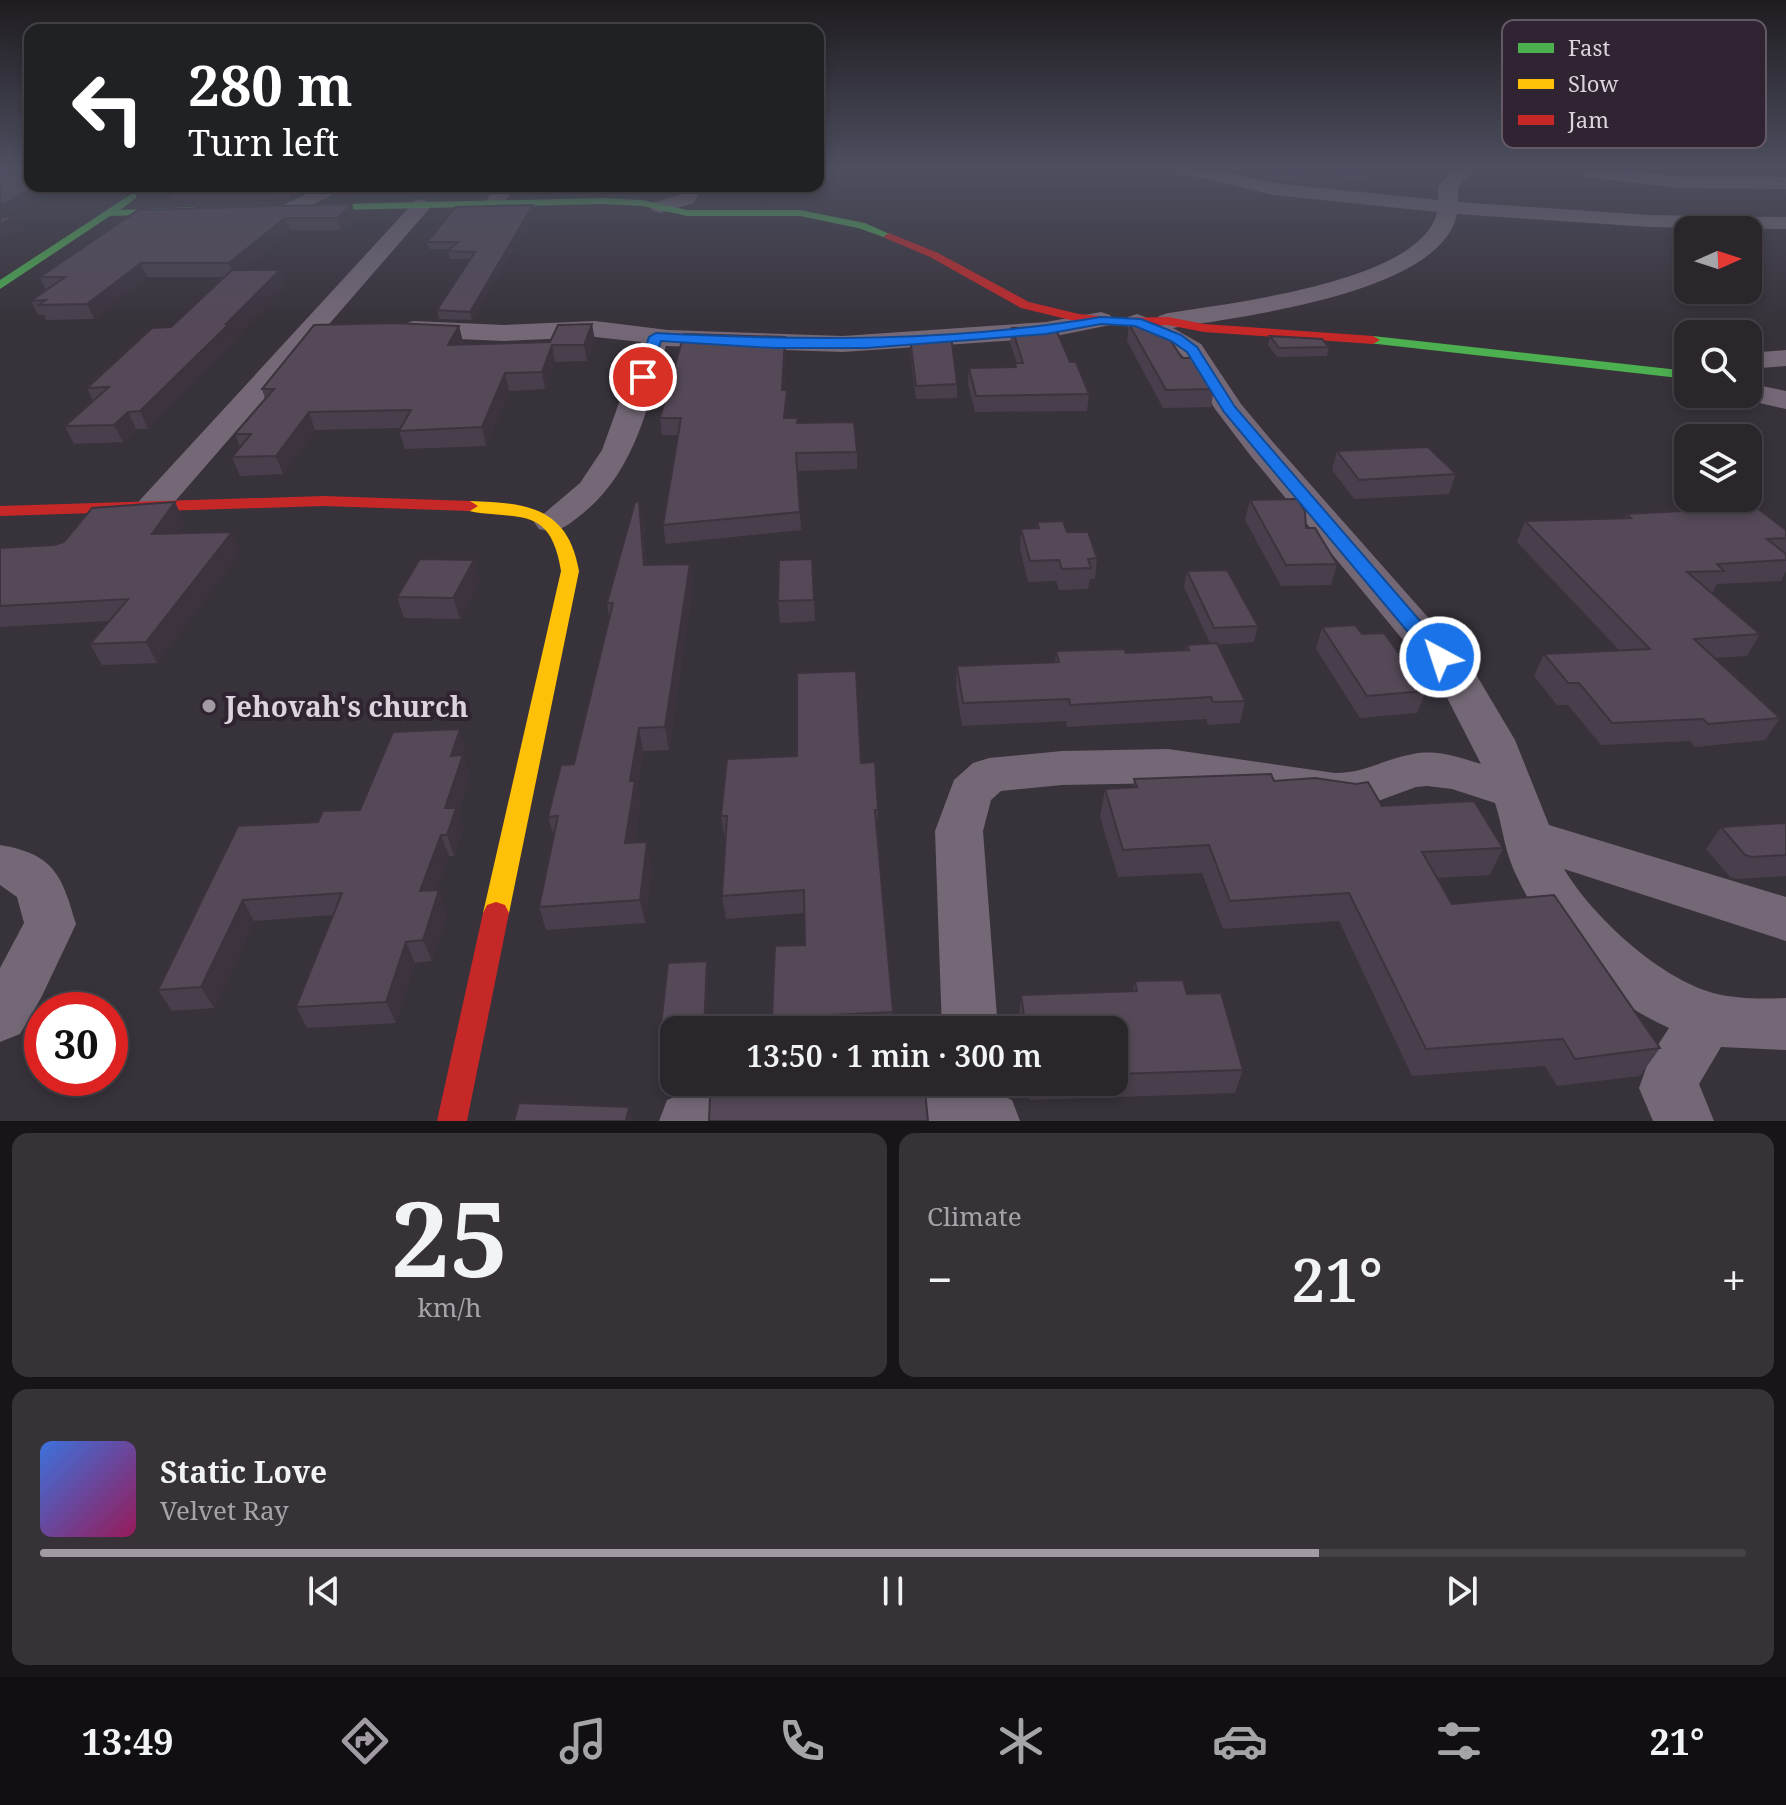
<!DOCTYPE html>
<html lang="en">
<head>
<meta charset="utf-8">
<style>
  :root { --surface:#2a262c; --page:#363238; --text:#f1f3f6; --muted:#a5a5a9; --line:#464348; --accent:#a29ba4 }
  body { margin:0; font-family:"Noto Serif",serif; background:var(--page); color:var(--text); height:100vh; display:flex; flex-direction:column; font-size:30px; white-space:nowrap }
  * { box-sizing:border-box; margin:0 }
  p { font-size:26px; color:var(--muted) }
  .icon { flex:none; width:44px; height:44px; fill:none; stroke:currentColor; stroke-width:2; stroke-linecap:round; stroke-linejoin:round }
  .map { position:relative; height:1121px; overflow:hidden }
  .side { display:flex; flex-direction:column; gap:12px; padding:12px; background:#171518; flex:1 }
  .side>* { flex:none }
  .hud { position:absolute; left:24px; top:24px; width:800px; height:168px; border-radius:16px; box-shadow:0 4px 12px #0003,0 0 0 2px var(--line); background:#202124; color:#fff; overflow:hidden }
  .needle { width:52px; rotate:87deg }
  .fabs { position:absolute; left:1674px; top:216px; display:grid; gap:16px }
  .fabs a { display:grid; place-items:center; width:88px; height:88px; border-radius:16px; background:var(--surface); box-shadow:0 4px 12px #0003,0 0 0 2px var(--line); font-size:40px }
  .speed { position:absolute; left:24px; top:992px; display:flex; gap:16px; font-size:40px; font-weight:700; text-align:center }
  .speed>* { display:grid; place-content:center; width:104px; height:104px; border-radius:50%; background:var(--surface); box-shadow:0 4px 12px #0003,0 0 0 2px var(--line); line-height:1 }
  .speed .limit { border:12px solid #d22; background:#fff; color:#111 }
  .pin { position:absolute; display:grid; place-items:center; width:68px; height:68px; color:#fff; margin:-34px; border:4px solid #fff; border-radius:50%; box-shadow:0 2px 8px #0007 }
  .me { position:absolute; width:88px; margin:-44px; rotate:320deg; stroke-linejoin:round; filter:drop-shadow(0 0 6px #0008) }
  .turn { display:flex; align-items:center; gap:28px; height:168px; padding:0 32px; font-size:36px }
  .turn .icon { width:104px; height:104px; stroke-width:2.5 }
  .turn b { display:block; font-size:56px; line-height:68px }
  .big { font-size:60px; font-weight:600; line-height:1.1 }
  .side .tile { flex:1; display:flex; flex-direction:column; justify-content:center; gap:12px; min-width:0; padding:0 28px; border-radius:16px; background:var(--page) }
  .side .dial { align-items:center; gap:0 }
  .dial b { font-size:104px; line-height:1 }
  .song { display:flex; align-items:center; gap:24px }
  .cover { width:96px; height:96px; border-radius:12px; background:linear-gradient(135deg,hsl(220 70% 55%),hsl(330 70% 35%)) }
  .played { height:8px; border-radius:4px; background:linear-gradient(90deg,var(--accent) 75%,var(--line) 75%) }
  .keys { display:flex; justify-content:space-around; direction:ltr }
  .heat { display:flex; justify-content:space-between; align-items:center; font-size:44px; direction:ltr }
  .side .tiles { flex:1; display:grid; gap:12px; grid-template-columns:1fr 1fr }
  .tile:last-child { grid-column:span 2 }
  .trip { position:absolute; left:660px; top:1016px; width:468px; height:80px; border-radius:16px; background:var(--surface); box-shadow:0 4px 12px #0003,0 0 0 2px var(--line); font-weight:600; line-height:80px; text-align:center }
  .tab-bar { display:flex; height:128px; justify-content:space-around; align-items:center; background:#110f12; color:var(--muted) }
  .tab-bar .icon { width:56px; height:56px }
  .tab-bar .current { color:var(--accent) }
  .tab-bar b { font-size:36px; color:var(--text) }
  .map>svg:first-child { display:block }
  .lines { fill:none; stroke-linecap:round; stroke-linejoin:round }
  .street { fill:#746876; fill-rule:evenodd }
  .fast { fill:#4caf50; fill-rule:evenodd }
  .slow { fill:#ffc107; fill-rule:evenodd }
  .jam { fill:#c62828; fill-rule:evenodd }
  .wall { fill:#493f4c }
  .shaded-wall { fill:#3c333e }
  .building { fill:#554958; stroke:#3c333e; stroke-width:2 }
  .route { fill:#1a73e8; stroke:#114b97; stroke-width:2 }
  .poi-dot { fill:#a29ba4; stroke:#302432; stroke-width:3 }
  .labels { text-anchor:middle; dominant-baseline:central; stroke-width:8; stroke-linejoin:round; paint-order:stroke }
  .poi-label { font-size:28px; font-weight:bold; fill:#dbd3dd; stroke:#302432; text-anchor:start }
  .key { fill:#302432; stroke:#635965; stroke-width:2 }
  .key-label { font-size:22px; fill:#dbd3dd }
</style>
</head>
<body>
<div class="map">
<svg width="1786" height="1121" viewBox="0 0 1786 1121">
  <rect width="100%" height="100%" fill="#38323a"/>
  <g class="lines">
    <g class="street">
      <path d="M1170 167H1203L1274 183 1438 200V186L1456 167H1476L1458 187V202L1649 215 1786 217V229L1649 227 1457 214C1441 294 1241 316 1173 328L1201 344 1241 404 1272 441 1471 666 1515 740 1549 825 1786 897V941L1564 869C1593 917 1658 977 1713 993 1736 999 1762 999 1786 998V1050L1721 1047 1699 1084 1714 1121H1653L1639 1088 1650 1057 1669 1028C1601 998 1542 936 1513 868 1504 847 1502 824 1495 803L1452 789 1427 786 1416 787 1367 805 1347 808 1168 783 1062 785 1001 791 991 800 983 831 998 1030H942L935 831 954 780 973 763 989 758 1062 751 1168 749 1335 773C1367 773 1383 759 1413 754 1436 749 1459 757 1481 764L1441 686 1250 455 1215 409 1182 355 1167 344 1128 327 1124 322 1128 317 1137 314 1156 321 1159 316 1168 313C1229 303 1422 282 1437 212L1274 195 1172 171Z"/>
      <path d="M1591 167 1678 176 1786 177V189L1678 188 1584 177 1582 173 1584 169Z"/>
      <path d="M323 186H349L299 212H285L282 208 285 204Z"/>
      <path d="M495 186H515L503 205 496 207 486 201Z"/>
      <path d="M682 186H702L694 203 660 213 653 211 650 207 653 203 679 195Z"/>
      <path d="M422 199 432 205 429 209 164 514 152 517 140 514 135 507 140 500 415 201Z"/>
      <path d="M1101 312 1110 315 1114 320 1110 325 1046 338 843 352 666 346C647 407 635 472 582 514 567 526 559 534 539 529L534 522 580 483 602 450 641 342 595 337 504 341 413 337 404 334 400 329 404 324 413 321 504 325 595 321 668 330 843 336 1046 322Z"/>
      <path d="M1786 350V366L1748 369V353Z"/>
      <path d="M1748 383 1786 391V409L1738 398 1735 394H1748Z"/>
      <path d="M0 845C54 854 62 875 76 924L41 998 20 1034 0 1042V968L24 923 17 897 0 885Z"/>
      <path d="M875 1082H1004L1005 1097 1012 1100 1020 1121H851L847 1111 856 1090Z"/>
      <path d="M758 1087 779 1096 788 1117 787 1121H659L667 1100 689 1091Z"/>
    </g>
    <g class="fast">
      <path d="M133 193 136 194V198L120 210 194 207 199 210 194 213 110 216 0 289V280Z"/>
      <path d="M603 198 642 200 687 210H800L865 223 894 236 889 239 858 228 800 216H687L642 206 603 204 295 211 290 208 295 205Z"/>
      <path d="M1373 336 1688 371V379L1368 343V337Z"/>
    </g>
    <path class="slow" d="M470 501C527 503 568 507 579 571L509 913 505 921 496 924 487 921 483 913 561 571C550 501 515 522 464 510L462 506 464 502Z"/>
    <g class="jam">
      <path d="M889 233 938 253 1029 302 1079 314 1119 318 1168 317 1204 324 1373 336 1380 340 1373 344 1204 332 1168 325 1119 326 1079 322 1021 308 930 257 885 238 884 236Z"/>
      <path d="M324 496 470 501 478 506 470 511 324 506 0 516V506Z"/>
      <path d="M496 902 505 905 509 913 467 1121H437L483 913 487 905Z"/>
    </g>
  </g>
  <g class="wall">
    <path d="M1256 167H1361L1369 172 1366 181 1311 184 1268 179Z"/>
    <path d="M177 186H317L290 198 173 201 169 191Z"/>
    <path d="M334 186H493L487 193 334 197 332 187Z"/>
    <path d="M513 186H551L547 192H515Z"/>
    <path d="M138 210 356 217 341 230H290L243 270H280L285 286 235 338V340L148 429H136L123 442 74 444 65 426 93 401 87 388 171 327 224 277H147L94 319 46 320 44 315H38L31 301 46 290 40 277Z"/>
    <path d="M535 212 472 320 439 319 437 310 470 259H450L448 251 450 249H429L427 242Z"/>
    <path d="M1129 324 1182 358 1214 389 1211 407 1163 408 1127 341Z"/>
    <path d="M459 326 463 342 462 345 595 340 587 361 555 362 545 389 509 391 486 446 405 449 399 431 401 428 315 430 283 474 240 476 232 457 240 447 235 434 265 399 262 389Z"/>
    <path d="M1012 328 1070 362 1089 394 1087 411 975 412 968 384 969 368 1015 367V363H1017L1010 343Z"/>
    <path d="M1270 336 1329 347 1327 356 1277 357 1268 345Z"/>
    <path d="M910 338 957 384V398L916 399 910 350Z"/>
    <path d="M786 353 784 390H787L788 407 787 418 857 452V469L797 471 801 530 666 544 663 525 678 435H662L660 418Z"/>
    <path d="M1337 451 1456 474 1449 494 1354 499 1332 470Z"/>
    <path d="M1250 500 1337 564 1331 585 1281 586 1245 520Z"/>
    <path d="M175 502 184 522 176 534 240 552 157 663 102 665 90 644 109 621 0 627V548L54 545Z"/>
    <path d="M639 502 643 522 646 565 690 564 693 584 669 750 643 751 637 789 640 804 634 842 652 865 645 923 546 930 539 907 554 836 548 817 574 764 609 617 607 603Z"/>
    <path d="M1627 514 1786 530V571L1781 581 1717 584 1713 592H1710L1760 634 1747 656 1715 658 1780 718 1765 740 1695 747 1690 741 1601 745 1568 705H1557L1534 676 1544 654 1620 651 1517 542 1525 521 1625 518Z"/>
    <path d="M1037 522 1067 532 1097 558 1095 579H1090L1088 589 1059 590 1056 581 1028 582 1020 549 1021 529 1036 528Z"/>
    <path d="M812 559 815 621 780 623 778 601Z"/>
    <path d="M1187 571 1258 626 1254 642 1218 645 1245 701 1240 723 1208 725 1206 719 1067 727 1066 721 962 726 956 688 957 666 1055 662 1056 651 1126 653 1185 650 1187 645 1210 643 1184 587Z"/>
    <path d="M480 581 460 619 404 618 397 597Z"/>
    <path d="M1322 627 1362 634 1426 691 1417 713 1360 718 1316 649Z"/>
    <path d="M466 750 464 758 470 776 458 814 463 829 454 856H449L436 890 447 912 432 961 415 963 396 1023 307 1028 296 1007 333 915 254 921 214 1008 172 1011 158 990 238 826 318 822 360 810Z"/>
    <path d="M861 763 878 810 877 833 893 1012V1030H774L772 1018 805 945V913L726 919 722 896 725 839 721 816Z"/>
    <path d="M1134 779 1274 781 1382 806 1503 848 1490 875 1437 878 1452 904 1660 1048 1640 1076 1557 1086 1545 1066 1412 1076 1339 921 1223 929 1202 873 1118 877 1100 817 1105 789 1133 788Z"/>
    <path d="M1786 823V876L1737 879 1730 877 1706 849 1721 827Z"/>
    <path d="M707 961 709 972 674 1030V1045L663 1046 660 1034Z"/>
    <path d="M1135 981 1187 994 1243 1070 1235 1093 1030 1100 1027 1082H1114V1030H1020L1019 1018 1021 995 1133 991Z"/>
  </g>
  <g class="shaded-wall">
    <path d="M38 186H60L0 219V206Z"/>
    <path d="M292 186H317L290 198 287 188Z"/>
    <path d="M486 186H493L487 193Z"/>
    <path d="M352 204 356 217 341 230 338 218Z"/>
    <path d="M533 205 535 212 472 320 470 312Z"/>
    <path d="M14 217 20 228 0 240V225Z"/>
    <path d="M285 218 290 230 234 277 229 263Z"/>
    <path d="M141 263 147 277 94 319 87 304Z"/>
    <path d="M280 270 285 286 235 338V340L148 429 140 411Z"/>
    <path d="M592 324 595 340 587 361 584 345Z"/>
    <path d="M459 326 463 342 452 362 448 345Z"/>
    <path d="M785 337 786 353 783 407 782 390Z"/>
    <path d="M552 345 555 362 545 389 542 372Z"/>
    <path d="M505 373 509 391 486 446 482 427Z"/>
    <path d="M787 390 788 407 785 435 784 418Z"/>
    <path d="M128 412 136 429 123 442 114 425Z"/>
    <path d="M309 412 315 430 283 474 276 456Z"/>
    <path d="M175 502 184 522 162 554 152 534Z"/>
    <path d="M639 502 643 522 647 586 644 565Z"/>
    <path d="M232 532 240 552 157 663 146 642Z"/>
    <path d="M474 560 480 581 460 619 453 598Z"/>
    <path d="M690 564 693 584 669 750 665 727Z"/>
    <path d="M639 728 643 751 637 789 640 804 630 866 625 843 630 781Z"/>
    <path d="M460 729 466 750 464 758 470 776 458 814 463 829 454 856 447 835 445 808 451 756Z"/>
    <path d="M441 835 449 856 428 913 420 891Z"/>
    <path d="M647 842 652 865 645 923 640 900Z"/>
    <path d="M439 890 447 912 432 961 423 940Z"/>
    <path d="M243 900 254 921 214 1008 201 987Z"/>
    <path d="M406 942 415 963 396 1023 386 1002Z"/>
    <path d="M707 961 709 972 706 1030H704Z"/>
    <path d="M629 1107 633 1121H626Z"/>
  </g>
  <g class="building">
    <path d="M0 167H30V186H38L0 206Z"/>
    <path d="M1267 167H1361L1369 172 1312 175 1270 170Z"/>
    <path d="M177 186H292L287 188 169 191Z"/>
    <path d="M334 186H377L332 187Z"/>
    <path d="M352 204 338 218H285L229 263H141L87 304 39 305 46 300 31 301 65 277H40L138 210Z"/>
    <path d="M533 205 470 312 437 310 475 252 448 251 458 242H427L456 207Z"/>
    <path d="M0 217H14L0 225Z"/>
    <path d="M232 270H280L226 324H229L140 411 128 412 114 425 65 426 109 387 87 388 152 328 171 327Z"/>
    <path d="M394 323 459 326 448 345 550 342 558 325 592 324 584 345H552L542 372 505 373 482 427 399 431 411 410 309 412 276 456 232 457 251 434H235L274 389H262L314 325Z"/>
    <path d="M1129 324H1154L1162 327 1182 358H1194L1214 389 1166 390Z"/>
    <path d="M1055 327 1070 362H1076L1089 394 976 396 969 368 1016 367 1015 363H1023L1012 328Z"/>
    <path d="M684 334 785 337 782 390H787L784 418H798L797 423 854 422 857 452 796 453 800 512 663 525 681 418H660Z"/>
    <path d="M951 335 957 384 916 386 910 338Z"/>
    <path d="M1270 336 1322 339 1329 347 1279 348Z"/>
    <path d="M1428 447 1456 474 1359 480 1337 451Z"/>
    <path d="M1297 499 1305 511 1306 528H1315L1337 564 1286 565 1250 500Z"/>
    <path d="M175 502 152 534 232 532 146 642 90 644 128 599 0 606V548L54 545 64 542 92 508Z"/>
    <path d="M635 502H639L644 565 690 564 665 727 639 728 630 781H635L625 843 647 842 640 900 539 907 558 816 548 817 561 765 574 764 613 603H607Z"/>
    <path d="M1756 507 1786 530V538L1767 539 1786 554V560L1717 564 1724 571 1687 572 1760 634 1694 639 1780 718 1708 724 1703 719 1612 723 1579 683H1568L1544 654 1650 649 1525 521 1631 518 1627 514Z"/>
    <path d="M1063 521 1067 532H1088L1097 558 1088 559 1091 568 1062 569 1059 560 1030 561 1021 529 1039 528 1037 522Z"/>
    <path d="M420 559 474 560 453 598 397 597Z"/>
    <path d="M812 559 814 600 778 601 779 560Z"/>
    <path d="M1227 570 1258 626 1214 628 1187 571Z"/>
    <path d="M1355 625 1362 634 1384 633 1426 691 1367 696 1322 627Z"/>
    <path d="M1217 643 1245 701 1213 702 1211 697 1070 705 1069 699 963 703 957 666 1059 662 1056 651 1124 649 1126 653 1189 650 1187 645Z"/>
    <path d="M856 671 861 763 875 762 878 810H875L893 1012 772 1018 775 946 805 945 804 890 722 896 727 816H721L727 759 797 756V673Z"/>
    <path d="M460 729 451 756 463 755 445 808H456L447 835H441L420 891 439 890 423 940 406 942 386 1002 296 1007 342 893 243 900 201 987 158 990 238 826 318 822 323 811 360 810 393 732Z"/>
    <path d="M1271 774 1274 781 1315 778 1356 784 1368 782 1382 806 1474 801 1503 848 1422 852 1452 904 1554 895 1660 1048 1575 1059 1563 1039 1426 1049 1349 893 1230 901 1209 845 1123 850 1105 789 1137 787 1134 779Z"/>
    <path d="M1786 823V855L1752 857 1745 855 1721 827Z"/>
    <path d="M707 961 704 1030H674V1033L660 1034 668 963Z"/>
    <path d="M1183 980 1187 994 1221 993 1243 1070 1114 1074V1030H1026L1021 995 1137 991 1135 981Z"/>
    <path d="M781 1091H925L928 1121H709L710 1096Z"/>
    <path d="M519 1103 629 1107 626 1121H514Z"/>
  </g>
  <linearGradient id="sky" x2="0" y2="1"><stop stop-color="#1f1c20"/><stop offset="0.52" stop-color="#4d4f60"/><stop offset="1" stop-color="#4d4f60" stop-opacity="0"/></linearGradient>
  <rect width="1786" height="324" fill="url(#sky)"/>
  <path class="route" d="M1101 317 1141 319 1181 335 1197 347 1235 407 1447 652 1450 657 1447 662H1433L1224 412 1187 352 1171 341 1135 326 1101 324 1046 334 866 348H774L661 341 648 380 643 382 636 377 649 337 656 333C805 341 953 342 1101 317Z"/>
  <circle class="poi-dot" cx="209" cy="706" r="8"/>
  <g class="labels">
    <g class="poi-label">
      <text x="225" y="706">Jehovah's church</text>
    </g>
  </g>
  <rect x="1502" y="20" width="264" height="128" rx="12" class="key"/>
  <rect x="1518" y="43" width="36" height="10" fill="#4caf50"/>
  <rect x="1518" y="79" width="36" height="10" fill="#ffc107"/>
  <rect x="1518" y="115" width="36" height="10" fill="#c62828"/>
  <g class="key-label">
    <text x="1568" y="56">Fast</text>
    <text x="1568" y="92">Slow</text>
    <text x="1568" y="128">Jam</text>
  </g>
</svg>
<div class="fabs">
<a><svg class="needle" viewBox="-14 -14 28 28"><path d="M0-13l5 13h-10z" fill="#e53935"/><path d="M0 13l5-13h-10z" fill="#a5a5a9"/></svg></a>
<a><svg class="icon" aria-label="search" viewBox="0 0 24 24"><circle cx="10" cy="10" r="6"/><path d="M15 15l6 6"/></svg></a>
<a><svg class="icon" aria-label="layers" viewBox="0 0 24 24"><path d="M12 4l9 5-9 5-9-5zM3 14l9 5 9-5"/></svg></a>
</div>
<div class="speed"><div class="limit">30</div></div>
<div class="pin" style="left:643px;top:377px;background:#d93025"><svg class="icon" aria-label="arrive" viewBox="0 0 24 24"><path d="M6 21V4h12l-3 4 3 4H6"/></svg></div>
<svg class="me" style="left:1440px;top:657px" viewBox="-20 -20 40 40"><circle r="17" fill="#1a73e8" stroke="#fff" stroke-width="3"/><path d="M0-11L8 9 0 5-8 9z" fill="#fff"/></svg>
<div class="trip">13:50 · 1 min · 300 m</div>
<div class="hud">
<div class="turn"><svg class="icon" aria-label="left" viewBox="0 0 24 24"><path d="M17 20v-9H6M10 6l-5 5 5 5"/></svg><div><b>280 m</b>Turn left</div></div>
</div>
</div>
<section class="side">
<div class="tiles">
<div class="tile dial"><b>25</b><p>km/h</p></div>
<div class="tile"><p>Climate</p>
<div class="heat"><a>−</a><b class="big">21°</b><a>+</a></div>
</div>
<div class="tile">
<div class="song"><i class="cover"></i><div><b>Static Love</b><p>Velvet Ray</p></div></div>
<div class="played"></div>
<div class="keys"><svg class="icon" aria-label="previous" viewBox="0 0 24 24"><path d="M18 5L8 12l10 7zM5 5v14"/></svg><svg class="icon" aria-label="pause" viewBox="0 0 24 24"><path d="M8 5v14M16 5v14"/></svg><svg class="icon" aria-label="next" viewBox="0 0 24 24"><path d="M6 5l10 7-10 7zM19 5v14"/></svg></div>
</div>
</div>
</section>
<nav class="tab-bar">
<b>13:49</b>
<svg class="icon current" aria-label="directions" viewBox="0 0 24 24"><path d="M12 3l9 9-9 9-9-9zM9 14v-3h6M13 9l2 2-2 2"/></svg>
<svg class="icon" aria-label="music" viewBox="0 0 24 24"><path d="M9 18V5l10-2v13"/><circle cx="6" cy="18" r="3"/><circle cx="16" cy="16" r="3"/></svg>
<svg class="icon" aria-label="phone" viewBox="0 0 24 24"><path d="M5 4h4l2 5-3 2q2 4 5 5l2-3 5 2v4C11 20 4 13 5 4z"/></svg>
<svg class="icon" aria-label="climate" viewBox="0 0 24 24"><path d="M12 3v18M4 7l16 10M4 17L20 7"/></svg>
<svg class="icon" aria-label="car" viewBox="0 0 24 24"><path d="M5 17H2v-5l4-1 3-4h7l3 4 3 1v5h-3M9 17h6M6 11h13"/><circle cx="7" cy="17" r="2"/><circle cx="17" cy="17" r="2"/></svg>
<svg class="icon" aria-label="filters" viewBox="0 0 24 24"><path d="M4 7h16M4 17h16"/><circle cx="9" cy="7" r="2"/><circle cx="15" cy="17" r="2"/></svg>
<b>21°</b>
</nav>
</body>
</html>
